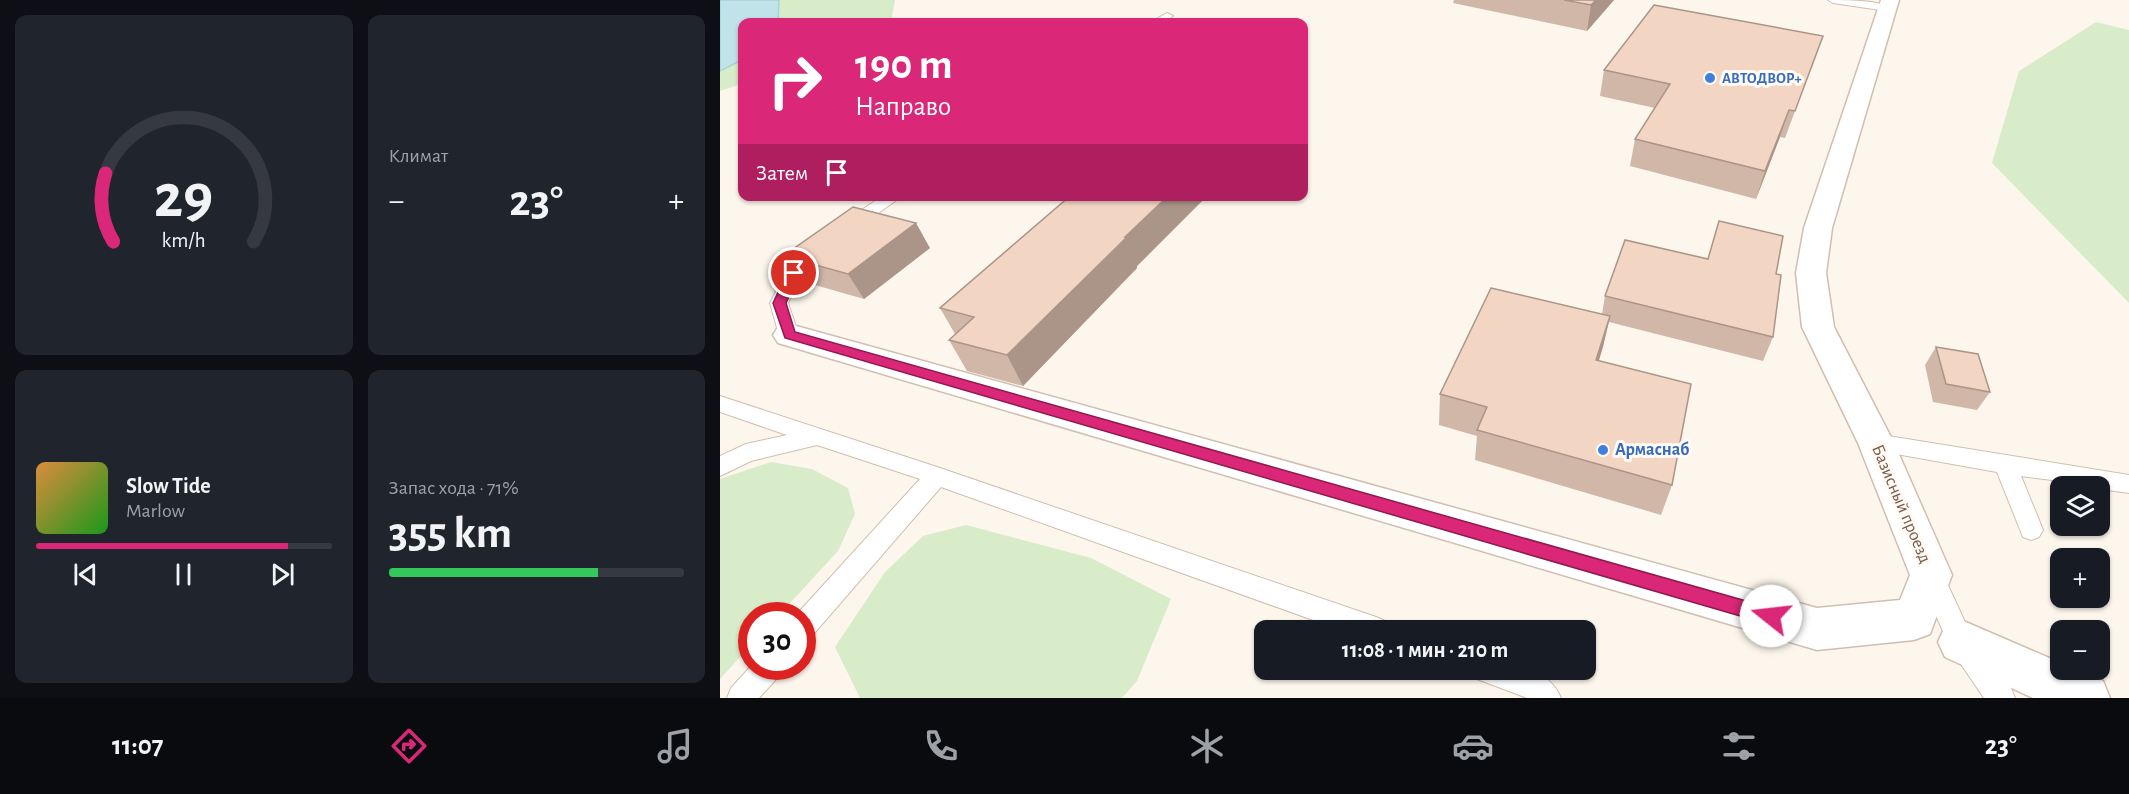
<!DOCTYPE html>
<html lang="ru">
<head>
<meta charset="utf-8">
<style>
  :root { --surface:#171b24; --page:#20242c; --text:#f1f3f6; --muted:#9ea1a6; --line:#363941; --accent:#db2777 }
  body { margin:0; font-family:"Alegreya Sans",sans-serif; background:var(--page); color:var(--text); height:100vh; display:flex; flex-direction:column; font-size:22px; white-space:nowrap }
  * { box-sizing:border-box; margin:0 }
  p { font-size:20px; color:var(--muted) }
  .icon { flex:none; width:33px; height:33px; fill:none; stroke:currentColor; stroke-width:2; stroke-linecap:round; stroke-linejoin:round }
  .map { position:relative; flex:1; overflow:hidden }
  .details { display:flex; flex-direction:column; gap:15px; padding:15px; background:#0d0f14; width:720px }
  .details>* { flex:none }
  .hud { position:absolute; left:18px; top:18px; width:570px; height:183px; border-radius:12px; box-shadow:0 2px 4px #0004; background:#db2777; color:#fff; overflow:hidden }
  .controls { position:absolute; left:1330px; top:476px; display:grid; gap:12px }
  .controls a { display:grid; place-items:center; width:60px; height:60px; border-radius:12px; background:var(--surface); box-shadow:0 2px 4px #0004; font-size:30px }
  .speed { position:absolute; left:18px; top:602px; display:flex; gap:12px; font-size:30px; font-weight:700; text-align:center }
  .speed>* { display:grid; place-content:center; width:78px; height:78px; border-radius:50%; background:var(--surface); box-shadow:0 2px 4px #0004; line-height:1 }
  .speed .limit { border:9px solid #d22; background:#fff; color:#111 }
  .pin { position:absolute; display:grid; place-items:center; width:51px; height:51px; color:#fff; margin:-26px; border:3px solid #fff; border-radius:50%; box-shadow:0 2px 6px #0007 }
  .me { position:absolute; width:66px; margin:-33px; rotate:286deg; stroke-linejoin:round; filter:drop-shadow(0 0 4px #0008) }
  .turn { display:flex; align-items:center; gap:21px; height:126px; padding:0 18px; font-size:27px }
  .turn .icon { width:78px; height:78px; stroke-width:2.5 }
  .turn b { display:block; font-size:42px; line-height:51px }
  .then { display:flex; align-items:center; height:57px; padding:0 18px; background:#0003; gap:12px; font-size:22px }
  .big { font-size:45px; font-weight:700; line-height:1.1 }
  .details .tile { flex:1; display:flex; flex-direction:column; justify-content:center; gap:9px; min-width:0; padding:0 21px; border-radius:12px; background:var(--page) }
  .details .dial { align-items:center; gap:0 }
  .dial svg { height:156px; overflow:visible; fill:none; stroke:var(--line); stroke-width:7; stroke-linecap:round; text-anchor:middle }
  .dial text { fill:var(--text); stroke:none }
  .song { display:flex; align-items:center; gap:18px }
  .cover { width:72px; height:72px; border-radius:9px; background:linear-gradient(135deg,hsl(30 70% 55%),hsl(120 70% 35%)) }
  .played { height:6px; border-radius:3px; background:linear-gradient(90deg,var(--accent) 85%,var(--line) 85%) }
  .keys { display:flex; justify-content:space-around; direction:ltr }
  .heat { display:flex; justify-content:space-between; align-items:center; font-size:33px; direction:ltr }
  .charge { height:9px; border-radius:4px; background:linear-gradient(90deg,#34c759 71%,var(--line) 0) }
  .details .tiles { flex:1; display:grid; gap:15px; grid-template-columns:repeat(2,1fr) }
  .trip { position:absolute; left:534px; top:620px; width:342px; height:60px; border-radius:12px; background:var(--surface); box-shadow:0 2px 4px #0004; font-weight:700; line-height:60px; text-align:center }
  .tabs { display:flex; height:96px; justify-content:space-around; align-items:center; background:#090b0e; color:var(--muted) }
  .tabs .icon { width:42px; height:42px }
  .tabs .on { color:var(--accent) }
  .tabs b { font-size:27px; color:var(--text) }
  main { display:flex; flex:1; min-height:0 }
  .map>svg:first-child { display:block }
  .green { fill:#d8ecc9 }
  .water { fill:#bfe3e8; stroke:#a5d3da; stroke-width:1.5 }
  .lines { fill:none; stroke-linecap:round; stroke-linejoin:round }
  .service-casing { stroke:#d1beb0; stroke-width:2 }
  .minor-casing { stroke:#d1beb0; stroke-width:3 }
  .service { fill:#fff; fill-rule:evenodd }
  .minor { fill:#fff; fill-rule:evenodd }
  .wall { fill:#d1b7a8 }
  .shaded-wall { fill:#aa9588 }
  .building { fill:#f3d5c3; stroke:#aa9588; stroke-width:1.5 }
  .route { fill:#db2777; stroke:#8e194d; stroke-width:1.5 }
  .shop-dot { fill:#3f7fe0; stroke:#fffaf3; stroke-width:2 }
  .labels { text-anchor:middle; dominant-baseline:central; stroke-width:6; stroke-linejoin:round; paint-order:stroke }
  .far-shop-label { font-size:15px; font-weight:bold; fill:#366cbe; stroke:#fffaf3; text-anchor:start }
  .shop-label { font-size:18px; font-weight:bold; fill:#366cbe; stroke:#fffaf3; text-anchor:start }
  .street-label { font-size:18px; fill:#7a5c4d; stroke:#fffaf3 }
</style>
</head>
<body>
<main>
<section class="details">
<div class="tiles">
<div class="tile dial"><svg viewBox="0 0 100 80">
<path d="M14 69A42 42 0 1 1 86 69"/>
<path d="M14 69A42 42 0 0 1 10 34" stroke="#db2777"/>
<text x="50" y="56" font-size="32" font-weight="700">29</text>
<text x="50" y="72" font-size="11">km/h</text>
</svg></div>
<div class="tile"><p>Климат</p>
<div class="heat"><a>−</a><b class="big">23°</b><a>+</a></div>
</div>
<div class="tile">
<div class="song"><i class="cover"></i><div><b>Slow Tide</b><p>Marlow</p></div></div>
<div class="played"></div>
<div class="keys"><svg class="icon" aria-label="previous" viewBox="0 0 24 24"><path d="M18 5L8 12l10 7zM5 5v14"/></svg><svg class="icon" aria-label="pause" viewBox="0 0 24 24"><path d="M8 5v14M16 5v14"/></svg><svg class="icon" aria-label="next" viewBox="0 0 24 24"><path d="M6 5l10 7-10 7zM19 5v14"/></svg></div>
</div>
<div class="tile"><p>Запас хода · 71%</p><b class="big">355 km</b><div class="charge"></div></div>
</div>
</section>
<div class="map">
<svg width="1409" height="698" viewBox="0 0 1409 698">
  <rect width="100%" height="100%" fill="#fdf6ec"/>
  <g class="green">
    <path d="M59 0H175L171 22H58Z"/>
    <path d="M1376 22 1409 30V303L1272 163 1299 71Z"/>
    <path d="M22 60V84L0 91V71Z"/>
    <path d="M51 462 92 469 128 488 135 514 118 551 59 615H32L31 645 0 679V479Z"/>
    <path d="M246 525 371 558 451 599 417 681 402 698H140L115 647 165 572 203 536Z"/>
  </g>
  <path class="water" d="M0 0H59L58 22H22V60L0 71Z"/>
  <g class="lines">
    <g class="service-casing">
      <g id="service">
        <path d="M1108 0C1126 0 1158 0 1173 8L1167 11 1113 3Z"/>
        <path d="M447 13 453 16 444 22H431Z"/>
        <path d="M163 196H182L135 230H123L121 226 123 222Z"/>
        <path d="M90 248 99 253 88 262 68 303 79 335 76 340H62L59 335 50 303 75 255Z"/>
        <path d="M0 396 217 467 656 617 665 621 669 630H621L221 487 91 637 82 640V615H76L200 479 97 445 31 461 0 476V456L26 444 67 435 0 412Z"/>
        <path d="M1156 434 1409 475V493L1380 489V486L1301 476 1323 530 1319 537 1311 540 1303 537 1277 472 1148 449 1145 443 1148 437Z"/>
        <path d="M1212 567 1221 570 1250 633 1291 688 1295 698H1264L1232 651 1199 578 1203 570Z"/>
        <path d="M32 665 63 666 59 676 39 698H7L11 688Z"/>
        <path d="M753 669C786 669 826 662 841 698H807L757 679Z"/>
      </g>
    </g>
    <g class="minor-casing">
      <g id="minor">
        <path d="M1161 0H1179L1112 228 1106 273 1114 327 1174 443 1232 575 1210 634 1194 640 1097 650 58 343 53 335 58 327 69 324 1097 608 1180 600 1190 575 1138 443 1082 327 1076 273 1084 228Z"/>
        <path d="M1241 620 1341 663V669H1355L1383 681 1390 698H1313L1225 657 1218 642 1225 627Z"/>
      </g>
    </g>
    <use href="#service" class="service"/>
    <use href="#minor" class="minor"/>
  </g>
  <g class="wall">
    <path d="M734 0H894L867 31 733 3Z"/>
    <path d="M1103 36 1065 138 1060 137 1036 199 910 166 915 139 935 108 880 96 884 70Z"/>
    <path d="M350 196H487L417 266V268L303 386 247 371 229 340 235 334 220 308Z"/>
    <path d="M999 221 1056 274 1053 337 1043 361 889 322 879 361 952 485 941 515 755 460 757 436 719 425 720 394 882 314 885 296 988 259Z"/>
    <path d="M210 248 144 299 81 281 63 256Z"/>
    <path d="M1216 347 1270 392 1257 410 1213 402 1205 365Z"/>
  </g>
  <g class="shaded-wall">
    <path d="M876 0H894L867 31 871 5Z"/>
    <path d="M1069 110 1060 137 1036 199 1045 171Z"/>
    <path d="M448 196H487L417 266V268L303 386 287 355 405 237Z"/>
    <path d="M196 223 210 248 144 299 128 274Z"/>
    <path d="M890 316 883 347 869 391 876 360Z"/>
  </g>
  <g class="building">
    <path d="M844 0H876L871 5Z"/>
    <path d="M934 5 1103 36 1075 111 1069 110 1045 171 915 139 950 84 884 70Z"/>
    <path d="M350 196H448L405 237H407L287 355 229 340 254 317 220 308Z"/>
    <path d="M133 207 196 223 128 274 63 256Z"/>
    <path d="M999 221 1063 236 1056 274 1061 275 1053 337 885 296 905 240 988 259Z"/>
    <path d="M771 288 890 316 876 360 971 384 952 485 757 430 767 407 720 394Z"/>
    <path d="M1216 347 1258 354 1270 392 1226 384Z"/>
  </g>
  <path class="route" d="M74 269 80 273 66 303 75 332 1051 608 1057 610 1060 616 1057 622 1051 625 65 338 53 303 67 273Z"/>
  <g class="shop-dot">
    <circle cx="990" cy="78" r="6"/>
    <circle cx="883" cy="450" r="6"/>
  </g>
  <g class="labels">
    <g class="far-shop-label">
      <text x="1002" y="78">АВТОДВОР+</text>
    </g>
    <g class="shop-label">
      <text x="895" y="450">Армаснаб</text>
    </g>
    <g class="street-label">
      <text transform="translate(1181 504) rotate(67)">Базисный проезд</text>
    </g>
  </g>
</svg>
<div class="controls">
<a><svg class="icon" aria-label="layers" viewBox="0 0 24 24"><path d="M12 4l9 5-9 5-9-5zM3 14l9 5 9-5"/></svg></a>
<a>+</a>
<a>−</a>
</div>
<div class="speed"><div class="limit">30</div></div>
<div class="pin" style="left:74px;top:273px;background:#d93025"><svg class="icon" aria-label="arrive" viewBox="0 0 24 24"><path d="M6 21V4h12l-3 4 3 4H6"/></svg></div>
<svg class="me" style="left:1051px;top:616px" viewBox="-20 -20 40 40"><circle r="19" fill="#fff"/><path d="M0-13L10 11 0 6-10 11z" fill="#db2777"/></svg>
<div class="trip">11:08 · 1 мин · 210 m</div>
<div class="hud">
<div class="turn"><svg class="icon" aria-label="right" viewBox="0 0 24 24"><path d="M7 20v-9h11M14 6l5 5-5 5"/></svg><div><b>190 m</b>Направо</div></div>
<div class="then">Затем<svg class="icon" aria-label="arrive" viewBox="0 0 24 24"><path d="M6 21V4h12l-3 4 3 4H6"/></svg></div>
</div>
</div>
</main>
<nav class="tabs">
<b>11:07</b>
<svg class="icon on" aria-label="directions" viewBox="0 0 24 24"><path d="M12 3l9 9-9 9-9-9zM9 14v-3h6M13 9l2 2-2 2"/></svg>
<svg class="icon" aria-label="music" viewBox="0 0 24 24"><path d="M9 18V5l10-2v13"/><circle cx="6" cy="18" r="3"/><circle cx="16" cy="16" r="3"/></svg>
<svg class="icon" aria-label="phone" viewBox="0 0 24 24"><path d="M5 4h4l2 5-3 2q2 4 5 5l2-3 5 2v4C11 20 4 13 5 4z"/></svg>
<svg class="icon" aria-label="climate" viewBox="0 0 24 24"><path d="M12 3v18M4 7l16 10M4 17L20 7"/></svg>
<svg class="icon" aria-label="car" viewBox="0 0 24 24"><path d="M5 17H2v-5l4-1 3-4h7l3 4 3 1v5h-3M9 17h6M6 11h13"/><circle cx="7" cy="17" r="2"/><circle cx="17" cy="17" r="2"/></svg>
<svg class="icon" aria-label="filters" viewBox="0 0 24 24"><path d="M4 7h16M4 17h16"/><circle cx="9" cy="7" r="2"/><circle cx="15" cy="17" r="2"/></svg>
<b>23°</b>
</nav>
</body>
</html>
